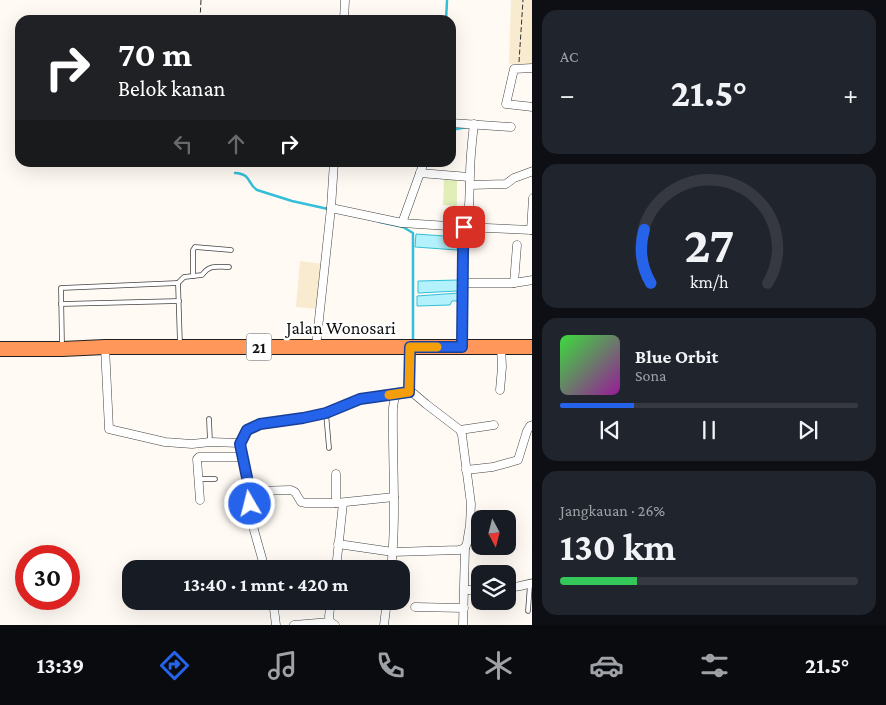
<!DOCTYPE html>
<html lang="id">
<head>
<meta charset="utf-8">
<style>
  :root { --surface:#171b24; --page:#20242c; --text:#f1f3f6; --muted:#9ea1a6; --line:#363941; --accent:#2563eb }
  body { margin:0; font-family:"Crimson Pro",serif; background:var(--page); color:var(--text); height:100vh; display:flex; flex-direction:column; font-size:19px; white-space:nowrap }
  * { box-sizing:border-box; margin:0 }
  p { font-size:16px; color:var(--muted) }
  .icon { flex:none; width:28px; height:28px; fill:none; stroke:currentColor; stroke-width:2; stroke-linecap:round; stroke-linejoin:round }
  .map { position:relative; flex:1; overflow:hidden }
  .details { display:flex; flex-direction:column; gap:10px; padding:10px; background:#0d0f14; width:354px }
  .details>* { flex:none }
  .top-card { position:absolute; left:15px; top:15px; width:441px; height:152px; border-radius:15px; box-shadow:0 5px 20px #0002; background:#202124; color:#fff; overflow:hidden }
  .needle { width:32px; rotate:173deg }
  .controls { position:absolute; left:471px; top:510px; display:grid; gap:10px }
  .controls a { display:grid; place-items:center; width:45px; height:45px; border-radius:10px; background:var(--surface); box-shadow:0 5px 20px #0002; font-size:25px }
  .speed { position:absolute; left:15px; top:545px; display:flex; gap:10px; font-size:25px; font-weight:700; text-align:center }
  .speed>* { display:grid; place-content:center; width:65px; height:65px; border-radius:50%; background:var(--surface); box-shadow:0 5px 20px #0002; line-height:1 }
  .speed .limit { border:8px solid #d22; background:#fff; color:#111 }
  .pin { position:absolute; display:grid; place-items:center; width:42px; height:42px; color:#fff; margin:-21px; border-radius:10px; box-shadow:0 2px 8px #0006 }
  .me { position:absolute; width:55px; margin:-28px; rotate:352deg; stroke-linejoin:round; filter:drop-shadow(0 0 4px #0008) }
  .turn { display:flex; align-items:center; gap:18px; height:105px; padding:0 20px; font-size:22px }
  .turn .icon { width:65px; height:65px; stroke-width:2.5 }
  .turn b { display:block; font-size:35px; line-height:42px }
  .lanes { display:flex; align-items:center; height:48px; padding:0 20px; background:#0003; justify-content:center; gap:25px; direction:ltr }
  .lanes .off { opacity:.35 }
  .big { font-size:38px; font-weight:700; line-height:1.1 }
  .details .card { flex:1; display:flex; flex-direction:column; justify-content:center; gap:8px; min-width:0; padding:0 18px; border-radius:15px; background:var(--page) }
  .details .dial { align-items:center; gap:0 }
  .dial svg { height:130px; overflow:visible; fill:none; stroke:var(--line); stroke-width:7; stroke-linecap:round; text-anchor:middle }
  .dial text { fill:var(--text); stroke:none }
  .song { display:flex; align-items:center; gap:15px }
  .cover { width:60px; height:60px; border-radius:8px; background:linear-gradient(135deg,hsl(120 70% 55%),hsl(300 70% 35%)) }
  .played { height:5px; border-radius:2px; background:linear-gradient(90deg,var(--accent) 25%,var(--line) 25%) }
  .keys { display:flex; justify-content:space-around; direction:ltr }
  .heat { display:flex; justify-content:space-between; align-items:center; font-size:28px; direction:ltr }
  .charge { height:8px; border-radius:4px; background:linear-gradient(90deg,#34c759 26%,var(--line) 0) }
  .trip { position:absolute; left:122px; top:560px; width:288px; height:50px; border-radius:15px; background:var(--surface); box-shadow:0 5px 20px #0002; font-weight:700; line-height:50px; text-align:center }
  .tab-bar { display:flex; height:80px; justify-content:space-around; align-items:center; background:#090b0e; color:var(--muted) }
  .tab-bar .icon { width:35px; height:35px }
  .tab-bar .selected { color:var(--accent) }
  .tab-bar b { font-size:22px; color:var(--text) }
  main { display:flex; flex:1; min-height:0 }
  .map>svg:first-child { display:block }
  .farmland { fill:#f8ebd0 }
  .green { fill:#e1eeb8 }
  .water { fill:#b3f2fc; stroke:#33bfda }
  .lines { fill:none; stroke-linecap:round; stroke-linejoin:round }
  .stream { stroke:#33bfda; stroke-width:2.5 }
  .service-casing { stroke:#434343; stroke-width:5.5 }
  .minor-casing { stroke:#434343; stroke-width:9 }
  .trunk-casing { stroke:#212121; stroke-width:16 }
  .path { stroke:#323232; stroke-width:1; stroke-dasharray:5 2.5; stroke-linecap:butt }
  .service { stroke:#fff; stroke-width:4 }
  .minor { stroke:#fff; stroke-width:8 }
  .trunk { stroke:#ff965a; stroke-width:14 }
  .route-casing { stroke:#184099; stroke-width:12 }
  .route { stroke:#2563eb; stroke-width:9 }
  .slow { stroke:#f59e0b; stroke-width:9 }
  .labels { text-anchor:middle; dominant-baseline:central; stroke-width:5; stroke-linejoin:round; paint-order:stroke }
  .shield { fill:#fff; stroke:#585858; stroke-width:1 }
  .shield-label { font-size:16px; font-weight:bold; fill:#101010 }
  .street-label { font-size:18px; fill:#101010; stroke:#fff }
</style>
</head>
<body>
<main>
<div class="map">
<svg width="533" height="625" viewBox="0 0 533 625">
  <rect width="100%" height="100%" fill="#fffaf3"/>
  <g class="farmland">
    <path d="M511 0H532V65L509 64Z"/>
    <path d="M300 261 323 264 319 309 296 307Z"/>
  </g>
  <path class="green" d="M450 178 457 181V206L443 205 444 180Z"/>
  <g class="water">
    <path d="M416 234 458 237 457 250 415 247Z"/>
    <path d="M459 280 458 291 418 293V281Z"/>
    <path d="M459 293V301H452L450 305 417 306V296Z"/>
  </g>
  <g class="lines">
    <g class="stream">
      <path d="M446 20 447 1"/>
      <path d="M451 130 467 127"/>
      <path d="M235 173C252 174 247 184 257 190L292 201 328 209"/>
      <path d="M380 222 403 227 413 233V342"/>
    </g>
    <g class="service-casing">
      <g id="service">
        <path d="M193 276V250L195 247 231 250"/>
        <path d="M61 304 179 301"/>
        <path d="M180 345 178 283 184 277 202 275C210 264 217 267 229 267"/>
        <path d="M62 346 61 288 178 283"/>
        <path d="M326 413 329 448"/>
        <path d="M209 419 210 442"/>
        <path d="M199 479H215"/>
        <path d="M528 611 530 584"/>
      </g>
    </g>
    <g class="minor-casing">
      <g id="minor">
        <path d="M344 20 345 0"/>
        <path d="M533 68 514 69 506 104 533 107"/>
        <path d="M451 123 511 127"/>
        <path d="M474 124C472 141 470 159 470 176 469 193 471 211 464 227L533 230"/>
        <path d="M420 173 469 177"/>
        <path d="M470 185 506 184 514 178 533 171"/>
        <path d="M331 208 402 223 464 227 463 236 462 347"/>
        <path d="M402 223 424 162"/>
        <path d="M531 230 533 198"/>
        <path d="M462 283H514L533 280"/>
        <path d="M514 283 517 245"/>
        <path d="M105 347 109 429 165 442 192 444 210 442 240 443"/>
        <path d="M316 347 331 208 334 162"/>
        <path d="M500 390 502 367 501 347"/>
        <path d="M409 392 410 347"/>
        <path d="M460 430 494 425"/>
        <path d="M466 470 493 467 518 460 527 431 530 426 533 425"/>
        <path d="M336 474V503"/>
        <path d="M250 491 251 516 254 530 265 569"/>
        <path d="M200 500 197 459 199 457H242"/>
        <path d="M338 544 393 552 459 550 465 548 467 543 470 525 471 504 462 435 460 430 426 404 413 393 409 392 360 399 326 413 303 418 260 424 247 430 240 443 250 491 291 490 295 492 301 502 306 503H336L394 497"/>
        <path d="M336 569 343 503"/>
        <path d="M391 569C397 516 392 461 393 408L395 394"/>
        <path d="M508 588 520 586 533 583"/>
        <path d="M465 590H480"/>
        <path d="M273 601 276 625"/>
        <path d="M415 607 464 608"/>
        <path d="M330 622 329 616 331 601"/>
        <path d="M294 625 330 622 335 625"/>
        <path d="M384 625 387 601"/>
        <path d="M463 625 465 548"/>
      </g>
    </g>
    <g class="trunk-casing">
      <path id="trunk" d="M0 349H62L105 347H533"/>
    </g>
    <g class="path">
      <path d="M200 20 201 0"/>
      <path d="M519 62 523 0"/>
    </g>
    <use href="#service" class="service"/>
    <use href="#minor" class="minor"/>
    <use href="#trunk" class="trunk"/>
  </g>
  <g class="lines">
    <g class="route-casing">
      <path id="route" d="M250 504V492L240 444 247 430 260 424 303 418 326 413 360 399 409 392 410 347H462L463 252 464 227"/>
    </g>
    <use href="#route" class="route"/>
    <path class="slow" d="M389 395 409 392 410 347H437"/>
  </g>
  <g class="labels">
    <rect class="shield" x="246.5" y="333.5" width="25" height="27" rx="4"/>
    <g class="shield-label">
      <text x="259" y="347">21</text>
    </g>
    <g class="street-label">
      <text x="341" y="328">Jalan Wonosari</text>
    </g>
  </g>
</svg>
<div class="controls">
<a><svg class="needle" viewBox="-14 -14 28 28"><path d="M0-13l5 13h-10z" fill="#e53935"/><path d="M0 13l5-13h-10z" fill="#9ea1a6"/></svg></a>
<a><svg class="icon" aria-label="layers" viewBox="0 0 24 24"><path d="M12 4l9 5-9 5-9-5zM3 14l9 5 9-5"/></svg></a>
</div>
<div class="speed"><div class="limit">30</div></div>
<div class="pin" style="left:464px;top:227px;background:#d93025"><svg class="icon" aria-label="arrive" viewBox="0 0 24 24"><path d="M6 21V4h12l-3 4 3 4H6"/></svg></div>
<svg class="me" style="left:250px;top:504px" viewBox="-20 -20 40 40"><circle r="17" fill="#2563eb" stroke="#fff" stroke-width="3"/><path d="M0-11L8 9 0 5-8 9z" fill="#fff"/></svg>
<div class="trip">13:40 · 1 mnt · 420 m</div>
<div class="top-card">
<div class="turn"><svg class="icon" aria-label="right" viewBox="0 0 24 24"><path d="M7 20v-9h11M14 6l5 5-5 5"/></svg><div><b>70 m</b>Belok kanan</div></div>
<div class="lanes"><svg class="icon off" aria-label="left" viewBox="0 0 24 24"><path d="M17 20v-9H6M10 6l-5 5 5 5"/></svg><svg class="icon off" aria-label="ahead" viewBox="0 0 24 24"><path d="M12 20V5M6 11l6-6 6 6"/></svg><svg class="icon" aria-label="right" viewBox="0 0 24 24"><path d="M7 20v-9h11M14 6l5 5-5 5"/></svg></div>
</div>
</div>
<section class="details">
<div class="card"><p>AC</p>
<div class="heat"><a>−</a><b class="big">21.5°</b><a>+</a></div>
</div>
<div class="card dial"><svg viewBox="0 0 100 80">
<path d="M14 69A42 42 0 1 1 86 69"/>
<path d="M14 69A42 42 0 0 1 10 36" stroke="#2563eb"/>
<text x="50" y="56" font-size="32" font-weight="700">27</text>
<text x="50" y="72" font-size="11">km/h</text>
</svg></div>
<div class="card">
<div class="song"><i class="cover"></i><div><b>Blue Orbit</b><p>Sona</p></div></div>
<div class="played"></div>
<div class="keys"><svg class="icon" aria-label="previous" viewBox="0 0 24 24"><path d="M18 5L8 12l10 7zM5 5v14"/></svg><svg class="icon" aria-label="pause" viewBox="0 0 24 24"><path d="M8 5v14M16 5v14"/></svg><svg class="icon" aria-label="next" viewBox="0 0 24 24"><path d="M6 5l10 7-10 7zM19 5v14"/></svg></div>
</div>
<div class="card"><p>Jangkauan · 26%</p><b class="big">130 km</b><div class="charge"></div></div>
</section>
</main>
<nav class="tab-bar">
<b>13:39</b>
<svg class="icon selected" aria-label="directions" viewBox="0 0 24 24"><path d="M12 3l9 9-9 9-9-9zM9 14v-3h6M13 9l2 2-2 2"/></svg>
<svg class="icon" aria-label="music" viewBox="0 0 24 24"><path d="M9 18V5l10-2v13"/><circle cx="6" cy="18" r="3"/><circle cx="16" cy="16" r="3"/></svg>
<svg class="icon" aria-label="phone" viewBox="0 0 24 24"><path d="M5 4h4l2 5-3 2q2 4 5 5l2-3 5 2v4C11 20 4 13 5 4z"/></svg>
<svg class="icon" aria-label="climate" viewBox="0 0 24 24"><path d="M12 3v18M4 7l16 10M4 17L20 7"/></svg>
<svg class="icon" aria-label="car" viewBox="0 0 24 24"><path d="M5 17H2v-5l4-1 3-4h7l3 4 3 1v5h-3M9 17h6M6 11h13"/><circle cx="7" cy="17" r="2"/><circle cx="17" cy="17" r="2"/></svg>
<svg class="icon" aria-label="filters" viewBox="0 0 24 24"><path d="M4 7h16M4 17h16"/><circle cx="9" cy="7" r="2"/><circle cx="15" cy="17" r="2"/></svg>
<b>21.5°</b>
</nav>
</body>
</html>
